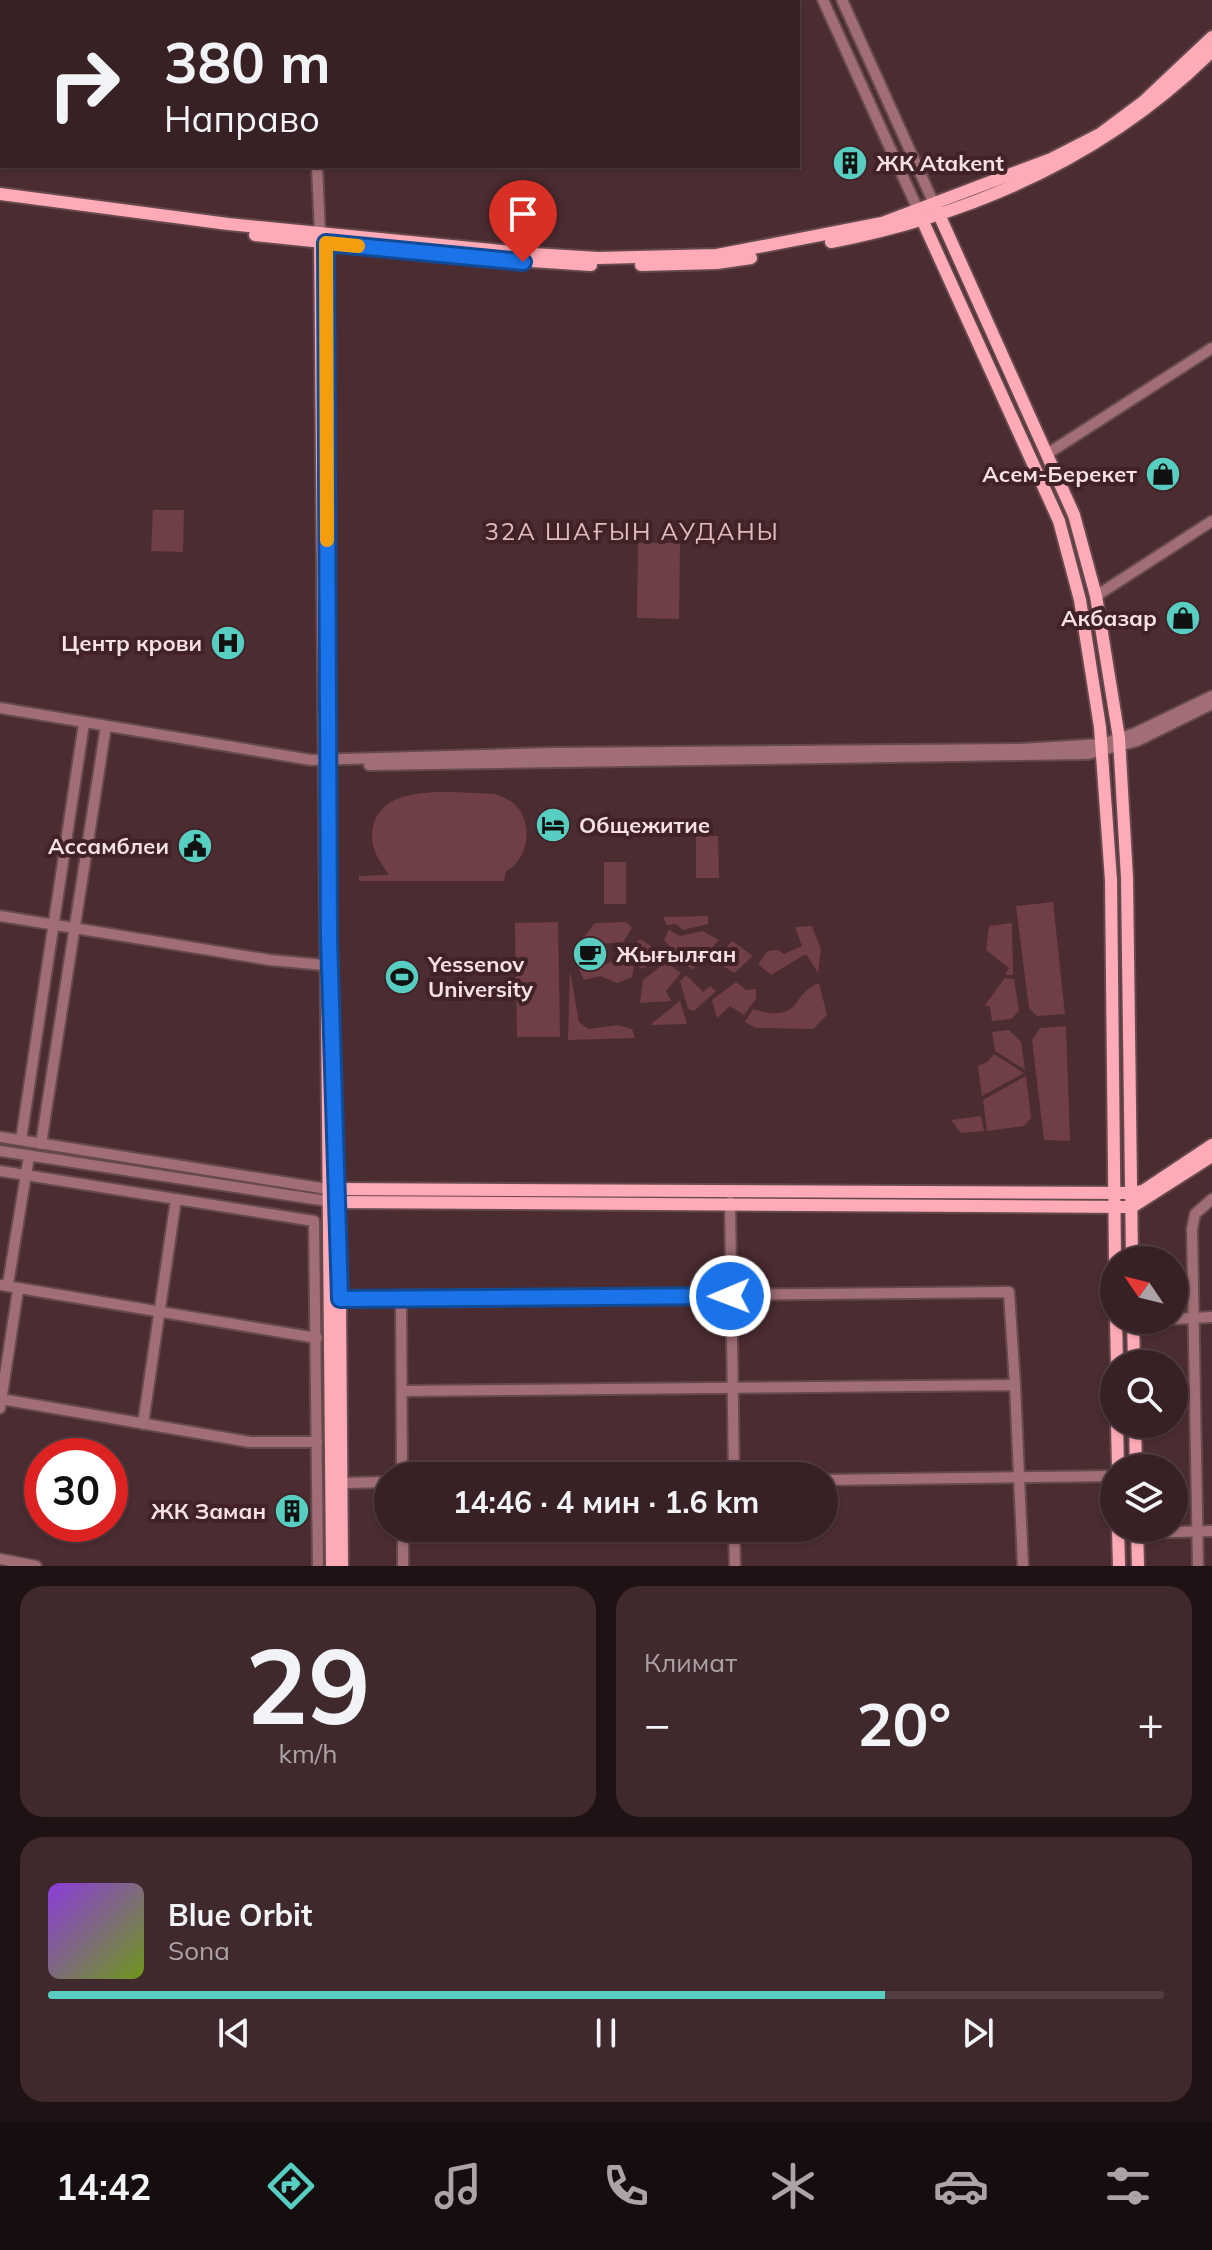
<!DOCTYPE html>
<html lang="ru">
<head>
<meta charset="utf-8">
<style>
  :root { --surface:#382125; --page:#3f292d; --text:#f1f3f6; --muted:#aba3a7; --line:#523e42; --accent:#57cec1 }
  body { margin:0; font-family:Mulish,sans-serif; background:var(--page); color:var(--text); height:100vh; display:flex; flex-direction:column; font-size:30px; white-space:nowrap }
  * { box-sizing:border-box; margin:0 }
  p { font-size:26px; color:var(--muted) }
  .icon { flex:none; width:44px; height:44px; fill:none; stroke:currentColor; stroke-width:2; stroke-linecap:round; stroke-linejoin:round }
  .map { position:relative; height:1566px; overflow:hidden }
  .details { display:flex; flex-direction:column; gap:20px; padding:20px; background:#1f1214; flex:1 }
  .details>* { flex:none }
  .hud { position:absolute; left:0px; top:0px; width:800px; height:168px; box-shadow:0 2px 6px #0004,0 0 0 2px var(--line); background:#382125; color:var(--text); overflow:hidden }
  .needle { width:52px; rotate:305deg }
  .controls { position:absolute; left:1100px; top:1246px; display:grid; gap:16px }
  .controls a { display:grid; place-items:center; width:88px; height:88px; border-radius:50%; background:var(--surface); box-shadow:0 2px 6px #0004,0 0 0 2px var(--line); font-size:40px }
  .speed { position:absolute; left:24px; top:1438px; display:flex; gap:16px; font-size:40px; font-weight:700; text-align:center }
  .speed>* { display:grid; place-content:center; width:104px; height:104px; border-radius:50%; background:var(--surface); box-shadow:0 2px 6px #0004,0 0 0 2px var(--line); line-height:1 }
  .speed .limit { border:12px solid #d22; background:#fff; color:#111 }
  .pin { position:absolute; display:grid; place-items:center; width:68px; height:68px; color:#fff; margin:-82px -34px; border-radius:50% 50% 50% 0; rotate:-45deg; box-shadow:0 0 8px #0007 }
  .pin .icon { rotate:45deg }
  .me { position:absolute; width:88px; margin:-44px; rotate:269deg; stroke-linejoin:round; filter:drop-shadow(0 0 6px #0008) }
  .turn { display:flex; align-items:center; gap:28px; height:168px; padding:0 32px; font-size:36px }
  .turn .icon { width:104px; height:104px; stroke-width:2.5 }
  .turn b { display:block; font-size:56px; line-height:68px }
  .big { font-size:60px; font-weight:700; line-height:1.1 }
  .details .card { flex:1; display:flex; flex-direction:column; justify-content:center; gap:12px; min-width:0; padding:0 28px; border-radius:24px; background:var(--page) }
  .details .dial { align-items:center; gap:0 }
  .dial b { font-size:104px; line-height:1 }
  .song { display:flex; align-items:center; gap:24px }
  .cover { width:96px; height:96px; border-radius:12px; background:linear-gradient(135deg,hsl(270 70% 55%),hsl(80 70% 35%)) }
  .played { height:8px; border-radius:4px; background:linear-gradient(90deg,var(--accent) 75%,var(--line) 75%) }
  .keys { display:flex; justify-content:space-around; direction:ltr }
  .heat { display:flex; justify-content:space-between; align-items:center; font-size:44px; direction:ltr }
  .details .tiles { flex:1; display:grid; gap:20px; grid-template-columns:1fr 1fr }
  .card:last-child { grid-column:span 2 }
  .trip { position:absolute; left:374px; top:1462px; width:464px; height:80px; border-radius:40px; background:var(--surface); box-shadow:0 2px 6px #0004,0 0 0 2px var(--line); font-weight:700; line-height:80px; text-align:center }
  .menu { display:flex; height:128px; justify-content:space-around; align-items:center; background:#160d0f; color:var(--muted) }
  .menu .icon { width:56px; height:56px }
  .menu .on { color:var(--accent) }
  .menu b { font-size:36px; color:var(--text) }
  .map>svg:first-child { display:block }
  .green { fill:#703e46 }
  .lines { fill:none; stroke-linecap:round; stroke-linejoin:round }
  .minor-casing { stroke:#66494d; stroke-width:14 }
  .major-casing { stroke:#66494d; stroke-width:16 }
  .minor { stroke:#a16e75; stroke-width:10 }
  .major { stroke:#ffabb7; stroke-width:12 }
  .route-casing { stroke:#114b97; stroke-width:20 }
  .route { stroke:#1a73e8; stroke-width:14 }
  .slow { stroke:#f59e0b; stroke-width:14 }
  .labels { text-anchor:middle; dominant-baseline:central; stroke-width:8; stroke-linejoin:round; paint-order:stroke }
  .poi-label { font-size:22px; font-weight:bold; fill:#f6e1e3; stroke:#402227; text-anchor:end }
  .neighbourhood-label { font-size:24px; letter-spacing:2px; fill:#e1babe; stroke:#402227 }
</style>
</head>
<body>
<div class="map">
<svg width="1212" height="1566" viewBox="0 0 1212 1566">
  <rect width="100%" height="100%" fill="#4b2c31"/>
  <g class="green">
    <path d="M153 510H184L183 552 151 551Z"/>
    <path d="M638 543H680L679 619 637 618Z"/>
    <path d="M495 794C501 797 509 799 513 803 534 820 530 859 506 871L504 881H359V876L389 875C377 857 368 846 374 823 387 781 461 794 495 794Z"/>
    <path d="M696 836H718L719 878H696Z"/>
    <rect x="604" y="862" width="22" height="42"/>
    <path d="M1053 902 1065 1014 1037 1016 1029 1008 1016 906Z"/>
    <path d="M708 916V924L683 930 676 924 667 925 663 917Z"/>
    <path d="M558 922 560 1037H517L515 923Z"/>
    <path d="M626 922 632 928 623 942 599 944 597 961 604 965 621 958 634 967 632 977 617 983 600 976 584 980C568 949 577 946 595 923Z"/>
    <path d="M1012 923 1013 975H1005L1009 968 986 950 989 926Z"/>
    <path d="M812 926 821 949 818 973 806 954 771 975 758 964 768 951 778 950 784 954 802 946 795 927Z"/>
    <path d="M669 930 680 936 702 931 719 940 692 970 664 940Z"/>
    <path d="M638 940H642L665 957 642 969 625 956 636 948Z"/>
    <path d="M732 941 753 956 734 973 715 961Z"/>
    <path d="M666 962 681 973 666 991 671 1001 640 1003 643 980Z"/>
    <path d="M570 971 579 1022 588 1029 618 1025 632 1029 635 1038 568 1040Z"/>
    <path d="M686 975 703 992 710 986 716 991 694 1011 688 1009 680 981Z"/>
    <path d="M1005 978 1014 979 1019 1011 1011 1019 992 1021 990 1007 985 1005Z"/>
    <path d="M736 982 746 990 756 989V999L744 1015 730 1006 717 1018 712 1000Z"/>
    <path d="M819 983 827 1015 813 1029 756 1028 745 1022 753 1009C803 1024 789 995 819 983Z"/>
    <path d="M680 1001 687 1024 650 1025Z"/>
    <path d="M1066 1026 1070 1141 1044 1140 1032 1040 1040 1028Z"/>
    <path d="M1009 1030 1021 1042 1025 1070 995 1051 992 1032Z"/>
    <path d="M994 1054 1024 1073 982 1096 978 1066 987 1062Z"/>
    <path d="M1026 1076 1031 1118 1024 1126 987 1131 983 1100Z"/>
    <path d="M981 1116 984 1131 961 1133 951 1120Z"/>
  </g>
  <g class="lines">
    <g class="minor-casing">
      <g id="minor">
        <path d="M310 0V2"/>
        <path d="M823 0 919 212"/>
        <path d="M842 0 935 206"/>
        <path d="M317 166 320 234"/>
        <path d="M1047 454 1212 348"/>
        <path d="M1096 596 1212 521"/>
        <path d="M0 708 311 760 552 753 1020 749 1102 744 1135 733 1212 696"/>
        <path d="M369 765 1088 754 1137 741 1212 704"/>
        <path d="M0 916 270 960 324 965"/>
        <path d="M0 1137 327 1189"/>
        <path d="M21 1140 84 723"/>
        <path d="M41 1144 106 726"/>
        <path d="M0 1151 327 1201"/>
        <path d="M0 1171 314 1221 318 1566"/>
        <path d="M730 1202 734 1476"/>
        <path d="M8 1284 29 1156"/>
        <path d="M0 1285 317 1338"/>
        <path d="M340 1299 1009 1292 1015 1385"/>
        <path d="M401 1300 402 1476"/>
        <path d="M1174 1319 1212 1317"/>
        <path d="M1133 1321 1158 1320"/>
        <path d="M402 1391 1015 1385 1023 1566"/>
        <path d="M1 1399 250 1442H317"/>
        <path d="M0 1408 18 1290"/>
        <path d="M143 1424 176 1199"/>
        <path d="M824 1480 1114 1476"/>
        <path d="M343 1483 388 1482"/>
        <path d="M403 1528V1566"/>
        <path d="M734 1528 735 1566"/>
        <path d="M1137 1533 1212 1531"/>
        <path d="M0 1559 36 1566"/>
        <path d="M1198 1566 1192 1229 1195 1214 1212 1199"/>
      </g>
    </g>
    <g class="major-casing">
      <g id="major">
        <path d="M0 194 228 224 533 254 598 258 717 255 882 223 1051 159 1100 134 1143 102 1212 37"/>
        <path d="M937 210 1074 515 1096 596 1119 738 1127 878 1132 1260"/>
        <path d="M920 215 1059 521 1080 600 1100 727 1111 880 1115 1260"/>
        <path d="M320 234 332 1566"/>
        <path d="M255 235 352 245"/>
        <path d="M831 242C975 214 1108 154 1212 51"/>
        <path d="M486 258 591 265"/>
        <path d="M641 265 717 263 751 258"/>
        <path d="M333 1077 340 1299 342 1566"/>
        <path d="M330 1189 1131 1193 1143 1191 1212 1145"/>
        <path d="M330 1202 1132 1207 1212 1156"/>
        <path d="M1116 1320 1117 1364"/>
        <path d="M1133 1320 1134 1364"/>
        <path d="M1117 1424 1118 1468"/>
        <path d="M1135 1424 1136 1468"/>
        <path d="M1118 1528 1119 1566"/>
        <path d="M1137 1528 1138 1566"/>
      </g>
    </g>
    <use href="#minor" class="minor"/>
    <use href="#major" class="major"/>
  </g>
  <g class="lines">
    <g class="route-casing">
      <path id="route" d="M523 262 326 243 329 937 340 1299 730 1296"/>
    </g>
    <use href="#route" class="route"/>
    <path class="slow" d="M327 540 326 243 358 246"/>
  </g>
  <defs>
    <g id="building-disc" transform="scale(1.8)"><circle r="9.5" fill="#57cec1" stroke="#402227"/><path d="M-4-6H4V6H1V3H-1V6H-4ZM-2.5-4.3h1.7v1.8h-1.7ZM.8-4.3h1.7v1.8H.8ZM-2.5-1h1.7V.8h-1.7ZM.8-1h1.7V.8H.8Z" fill="#111"/></g>
    <g id="shop-disc" transform="scale(1.8)"><circle r="9.5" fill="#57cec1" stroke="#402227"/><path d="M-5-2.5h2.3a2.7 3.5 0 0 1 5.4 0H5L5.5 6h-11ZM-1.5-2.5h3a1.5 2.3 0 0 0-3 0Z" fill="#111"/></g>
    <g id="hospital-disc" transform="scale(1.8)"><circle r="9.5" fill="#57cec1" stroke="#402227"/><path d="M-5-5h3v3.5h4V-5h3V5h-3V1.5h-4V5h-3Z" fill="#111"/></g>
    <g id="hotel-disc" transform="scale(1.8)"><circle r="9.5" fill="#57cec1" stroke="#402227"/><path d="M-6-4.5h1.5V1H6V5H4.5V3h-9V5H-6ZM-4 0a1.8 1.8 0 1 1 3.6 0ZM.5 0V-2.5h3Q6-2.5 6 0Z" fill="#111"/></g>
    <g id="civic-disc" transform="scale(1.8)"><circle r="9.5" fill="#57cec1" stroke="#402227"/><path d="M-.6-6.5H3V-4.5H.6V-3L4-1V1h2V6H-6V1h2V-1L-.6-3ZM-1.2 2.5V6h2.4V2.5Z" fill="#111"/></g>
    <g id="cafe-disc" transform="scale(1.8)"><circle r="9.5" fill="#57cec1" stroke="#402227"/><path d="M-5.5-4.5H6V0H3Q3 3.5 0 3.5H-2.5Q-5.5 3.5-5.5 0ZM3-3.2v2h1.7v-2ZM-6 4.5H4V6H-6Z" fill="#111"/></g>
    <g id="stadium-disc" transform="scale(1.8)"><circle r="9.5" fill="#57cec1" stroke="#402227"/><path d="M0-5a6.5 5 0 1 0 0 10a6.5 5 0 1 0 0-10ZM-3.5-1.8h7v3.6h-7Z" fill="#111"/></g>
  </defs>
  <g fill-rule="evenodd">
    <use href="#building-disc" x="850" y="163"/>
    <use href="#shop-disc" x="1163" y="474"/>
    <use href="#shop-disc" x="1183" y="618"/>
    <use href="#hospital-disc" x="228" y="643"/>
    <use href="#hotel-disc" x="553" y="825"/>
    <use href="#civic-disc" x="195" y="846"/>
    <use href="#cafe-disc" x="590" y="954"/>
    <use href="#stadium-disc" x="402" y="977"/>
    <use href="#building-disc" x="292" y="1511"/>
  </g>
  <g class="labels">
    <g class="poi-label">
      <text x="876" y="163" text-anchor="start">ЖК Atakent</text>
      <text x="1137" y="474">Асем-Берекет</text>
      <text x="1157" y="618">Акбазар</text>
      <text x="202" y="643">Центр крови</text>
      <text x="579" y="825" text-anchor="start">Общежитие</text>
      <text x="169" y="846">Ассамблеи</text>
      <text x="616" y="954" text-anchor="start">Жығылған</text>
      <text x="428" y="964" text-anchor="start">Yessenov<tspan x="428" dy="25">University</tspan></text>
      <text x="266" y="1511">ЖК Заман</text>
    </g>
    <g class="neighbourhood-label">
      <text x="632" y="531">32А ШАҒЫН АУДАНЫ</text>
    </g>
  </g>
</svg>
<div class="controls">
<a><svg class="needle" viewBox="-14 -14 28 28"><path d="M0-13l5 13h-10z" fill="#e53935"/><path d="M0 13l5-13h-10z" fill="#aba3a7"/></svg></a>
<a><svg class="icon" aria-label="search" viewBox="0 0 24 24"><circle cx="10" cy="10" r="6"/><path d="M15 15l6 6"/></svg></a>
<a><svg class="icon" aria-label="layers" viewBox="0 0 24 24"><path d="M12 4l9 5-9 5-9-5zM3 14l9 5 9-5"/></svg></a>
</div>
<div class="speed"><div class="limit">30</div></div>
<div class="pin" style="left:523px;top:262px;background:#d93025"><svg class="icon" aria-label="arrive" viewBox="0 0 24 24"><path d="M6 21V4h12l-3 4 3 4H6"/></svg></div>
<svg class="me" style="left:730px;top:1296px" viewBox="-20 -20 40 40"><circle r="17" fill="#1a73e8" stroke="#fff" stroke-width="3"/><path d="M0-11L8 9 0 5-8 9z" fill="#fff"/></svg>
<div class="trip">14:46 · 4 мин · 1.6 km</div>
<div class="hud">
<div class="turn"><svg class="icon" aria-label="right" viewBox="0 0 24 24"><path d="M7 20v-9h11M14 6l5 5-5 5"/></svg><div><b>380 m</b>Направо</div></div>
</div>
</div>
<section class="details">
<div class="tiles">
<div class="card dial"><b>29</b><p>km/h</p></div>
<div class="card"><p>Климат</p>
<div class="heat"><a>−</a><b class="big">20°</b><a>+</a></div>
</div>
<div class="card">
<div class="song"><i class="cover"></i><div><b>Blue Orbit</b><p>Sona</p></div></div>
<div class="played"></div>
<div class="keys"><svg class="icon" aria-label="previous" viewBox="0 0 24 24"><path d="M18 5L8 12l10 7zM5 5v14"/></svg><svg class="icon" aria-label="pause" viewBox="0 0 24 24"><path d="M8 5v14M16 5v14"/></svg><svg class="icon" aria-label="next" viewBox="0 0 24 24"><path d="M6 5l10 7-10 7zM19 5v14"/></svg></div>
</div>
</div>
</section>
<nav class="menu">
<b>14:42</b>
<svg class="icon on" aria-label="directions" viewBox="0 0 24 24"><path d="M12 3l9 9-9 9-9-9zM9 14v-3h6M13 9l2 2-2 2"/></svg>
<svg class="icon" aria-label="music" viewBox="0 0 24 24"><path d="M9 18V5l10-2v13"/><circle cx="6" cy="18" r="3"/><circle cx="16" cy="16" r="3"/></svg>
<svg class="icon" aria-label="phone" viewBox="0 0 24 24"><path d="M5 4h4l2 5-3 2q2 4 5 5l2-3 5 2v4C11 20 4 13 5 4z"/></svg>
<svg class="icon" aria-label="climate" viewBox="0 0 24 24"><path d="M12 3v18M4 7l16 10M4 17L20 7"/></svg>
<svg class="icon" aria-label="car" viewBox="0 0 24 24"><path d="M5 17H2v-5l4-1 3-4h7l3 4 3 1v5h-3M9 17h6M6 11h13"/><circle cx="7" cy="17" r="2"/><circle cx="17" cy="17" r="2"/></svg>
<svg class="icon" aria-label="filters" viewBox="0 0 24 24"><path d="M4 7h16M4 17h16"/><circle cx="9" cy="7" r="2"/><circle cx="15" cy="17" r="2"/></svg>
</nav>
</body>
</html>
